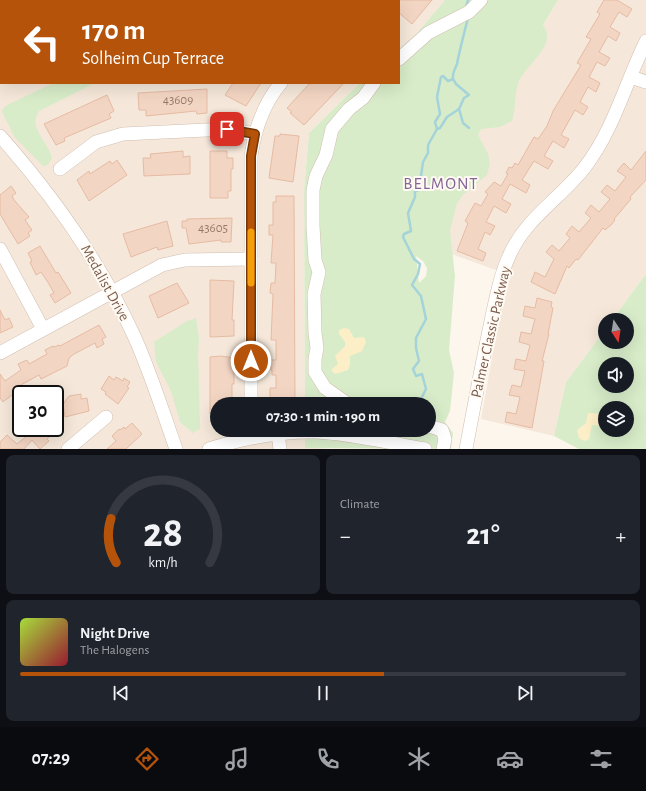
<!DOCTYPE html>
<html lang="en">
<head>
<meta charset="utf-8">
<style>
  :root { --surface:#171b24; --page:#20242c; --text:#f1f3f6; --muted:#9ea1a6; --line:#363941; --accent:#b45309 }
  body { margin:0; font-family:"Alegreya Sans",sans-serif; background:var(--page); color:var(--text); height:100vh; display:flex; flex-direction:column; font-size:15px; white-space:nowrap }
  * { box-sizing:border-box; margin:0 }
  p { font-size:13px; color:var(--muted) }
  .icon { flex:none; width:22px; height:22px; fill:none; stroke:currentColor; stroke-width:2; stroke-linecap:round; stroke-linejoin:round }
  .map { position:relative; height:449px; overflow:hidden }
  .sheet { display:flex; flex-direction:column; gap:6px; padding:6px; background:#0d0f14; flex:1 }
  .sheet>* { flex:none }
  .banner { position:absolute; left:0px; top:0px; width:400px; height:84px; box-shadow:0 4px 16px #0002; background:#b45309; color:#fff; overflow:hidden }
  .needle { width:26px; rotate:168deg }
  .buttons { position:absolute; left:598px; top:313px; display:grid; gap:8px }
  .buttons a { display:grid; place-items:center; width:36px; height:36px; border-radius:50%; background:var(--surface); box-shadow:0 4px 16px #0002; font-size:20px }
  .speed { position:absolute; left:12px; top:385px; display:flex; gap:8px; font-size:20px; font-weight:700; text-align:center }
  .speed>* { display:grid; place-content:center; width:52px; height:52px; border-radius:50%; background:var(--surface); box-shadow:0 4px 16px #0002; line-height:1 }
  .speed .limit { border:2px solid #111; border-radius:6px; background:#fff; color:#111 }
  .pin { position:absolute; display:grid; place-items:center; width:34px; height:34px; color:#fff; margin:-17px; border-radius:8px; box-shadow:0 2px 6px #0006 }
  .me { position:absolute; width:44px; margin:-22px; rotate:0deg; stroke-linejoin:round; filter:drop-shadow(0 0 3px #0008) }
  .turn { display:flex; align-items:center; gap:14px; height:84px; padding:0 16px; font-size:18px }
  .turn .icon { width:52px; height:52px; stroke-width:2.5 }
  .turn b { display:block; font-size:28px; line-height:34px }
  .big { font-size:30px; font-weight:700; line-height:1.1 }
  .sheet .card { flex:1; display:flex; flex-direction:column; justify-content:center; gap:6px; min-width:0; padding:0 14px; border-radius:8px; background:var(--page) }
  .sheet .dial { align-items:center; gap:0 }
  .dial svg { height:104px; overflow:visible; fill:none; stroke:var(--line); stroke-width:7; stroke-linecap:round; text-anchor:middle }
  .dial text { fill:var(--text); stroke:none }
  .song { display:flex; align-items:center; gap:12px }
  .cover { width:48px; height:48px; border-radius:6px; background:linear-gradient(135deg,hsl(80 70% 55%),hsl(350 70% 35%)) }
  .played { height:4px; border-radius:2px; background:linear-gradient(90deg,var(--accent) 60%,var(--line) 60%) }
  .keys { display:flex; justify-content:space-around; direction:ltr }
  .heat { display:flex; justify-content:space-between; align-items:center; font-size:22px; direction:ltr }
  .sheet .tiles { flex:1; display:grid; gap:6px; grid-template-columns:1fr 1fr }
  .card:last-child { grid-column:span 2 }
  .trip { position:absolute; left:210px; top:397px; width:226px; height:40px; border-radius:20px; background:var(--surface); box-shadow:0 4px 16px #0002; font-weight:700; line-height:40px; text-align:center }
  .tabs { display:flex; height:64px; justify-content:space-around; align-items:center; background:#090b0e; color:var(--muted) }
  .tabs .icon { width:28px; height:28px }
  .tabs .selected { color:var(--accent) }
  .tabs b { font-size:18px; color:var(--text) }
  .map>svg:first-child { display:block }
  .residential { fill:#f5e8da; fill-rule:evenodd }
  .green { fill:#d8ecc9; fill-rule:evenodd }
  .sand { fill:#fcefc7 }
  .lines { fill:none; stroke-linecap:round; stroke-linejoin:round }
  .stream { stroke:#a5d3da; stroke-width:2.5 }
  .building { fill:#f3d5c3; stroke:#e6bba3 }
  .minor-casing { stroke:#d1beb0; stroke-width:14 }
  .minor { stroke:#fff; stroke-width:13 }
  .route-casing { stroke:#753606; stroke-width:10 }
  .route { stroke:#b45309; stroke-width:7 }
  .slow { stroke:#f59e0b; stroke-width:7 }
  .labels { text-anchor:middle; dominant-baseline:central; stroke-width:4; stroke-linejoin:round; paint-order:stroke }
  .number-label { font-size:13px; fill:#987a6a }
  .street-label { font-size:15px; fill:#7a5c4d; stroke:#fffaf3 }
  .quarter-label { font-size:17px; letter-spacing:1px; fill:#846695; stroke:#fffaf3 }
</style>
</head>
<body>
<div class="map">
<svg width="646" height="449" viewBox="0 0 646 449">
  <rect width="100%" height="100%" fill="#fdf6ec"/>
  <g class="residential">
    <path d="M0 0H357L1 1V83H360L309 133 304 190 305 404H217V430H305V447L331 449H0ZM21 394H55V428H21Z"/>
    <path d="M379 0H445L417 33 399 49V1H378Z"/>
    <path d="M558 0H646V274L612 320H605V330L566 382 554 436 481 419 507 274 443 251 452 178Z"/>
  </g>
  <g class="green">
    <path d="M445 0H558L543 25C559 46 524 65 518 84 514 96 516 109 512 121L500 127 481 129 478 135 488 154 490 163 487 175 463 195 457 203 450 231 455 276 449 350 454 373 450 411 445 422 453 433 451 449 305 448V430H429V404H305L304 190 309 133 360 83H399V49L417 33ZM416 256 423 261 427 268 426 276 419 283Z"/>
    <path d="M54 83H95L39 111C27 128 49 142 52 158L48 165 43 166 15 138 2 112 3 108 9 104Z"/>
    <path d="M646 274V449H579L554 436 566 382 605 330V342H627V320H612ZM605 364H627V386H605ZM605 408H627V430H605Z"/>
    <path d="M196 318 199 339 198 353 200 429 193 433 180 422 171 391 156 362 154 342 187 321Z"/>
  </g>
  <g class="sand">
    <path d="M344 328 349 329 354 338 364 337 366 342 362 351 350 356V365L348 370 335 374 331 370 338 364 335 356 345 346V342L339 334V330Z"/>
    <path d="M588 413 605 414V424L602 426 592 425 589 439 585 441 579 438 577 430 586 423Z"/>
  </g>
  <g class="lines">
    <g class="stream">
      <path d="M466 7 468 0"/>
      <path d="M459 109 463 123 469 128"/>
      <path d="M437 129 440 128 447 117 459 109 464 98 469 95 456 84 453 79"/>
      <path d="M423 404 421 399 426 389 422 374 416 376 413 369 419 361 416 348V338L426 319 421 296 412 285 418 274 420 264 414 259 403 237 404 234 411 231 408 213 415 197V191L419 190 423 162 428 153V145L437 129 435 122 440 114 437 97 441 77 443 76 448 81 453 79C452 72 455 70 457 64 460 48 464 34 468 18"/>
      <path d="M418 430V432"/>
    </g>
  </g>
  <g class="building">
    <path d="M399 0H432L412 24 399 13Z"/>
    <path d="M604 0H617L632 9 627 17 619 12 610 27 620 33 616 41 608 36 599 52 610 58 605 66 597 62 589 77 600 83 596 92 588 87 580 102 588 107 583 115 575 110 561 135 569 139 564 148 553 141 544 156 553 161 548 169 534 161 522 180 530 185 526 193 510 184 502 199 511 204 506 213 494 206 486 222 495 226 490 235 485 232 478 249 486 253 483 261 457 251 468 223 465 221 475 203 481 206 488 194 485 192 494 182 501 186 508 174 506 173 509 167 512 168 515 163 518 165 534 137 538 139 547 126 553 111 581 65 577 63 591 39 586 37 600 14 597 12Z"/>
    <path d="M233 83H261L246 106 225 95Z"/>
    <path d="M310 83H344L304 125 290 113 292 112 287 108Z"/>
    <path d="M207 89V113L197 114 196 111 146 116V110H139L138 93Z"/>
    <path d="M107 95 114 111 109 114 111 118 64 138 65 141 56 145 44 124Z"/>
    <path d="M280 134 299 136 293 182 269 178 275 136H280Z"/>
    <path d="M183 151V157L190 156V174L144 176 143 158H151L150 154Z"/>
    <path d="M210 151H227V158H233V169H231V191H228V198H210Z"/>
    <path d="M646 151V180L630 197 631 199 614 219 615 220 611 225 605 230 603 228 578 260 576 259 569 268 567 266 555 294 531 282 535 272 545 277 554 259 546 252 552 245 559 251 570 238 566 234 572 226 579 232 591 218 585 213 591 205 599 212 610 199 601 192 607 185 615 191 626 177 617 171 624 163 631 170Z"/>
    <path d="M117 160 127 175 89 201 77 180 89 171 90 174 110 161 112 164Z"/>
    <path d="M11 186 16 193 12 196 14 200 29 217 25 220 32 230 28 233 30 236 18 244 0 214V195Z"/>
    <path d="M276 196H294L295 404H276V398H270V388H276V375H272V370H271L270 360H276V340H271L273 294 270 293 271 283H275L276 263H271L273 235H269V225H273V202H276Z"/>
    <path d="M232 218 231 242H221V240L189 244 186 228H182V221H187V219Z"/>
    <path d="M167 221 173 246 158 250 157 247 131 257 123 234Z"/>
    <path d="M40 246 56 273 58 272 71 293 55 303 50 295 54 293 49 284 41 272 36 275 30 262 32 261 28 253Z"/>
    <path d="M210 280 234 281 232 320H234V336L210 337Z"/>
    <path d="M177 283 189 303 158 318 149 296Z"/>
    <path d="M537 298 552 302 551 307 553 308 548 334H549L542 361H544L532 428 505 422 507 412 516 414 520 397 509 395 512 385 521 387 525 371 514 369 516 359 526 361 530 345 519 342 521 332 531 334 535 319 523 316 525 306 535 308Z"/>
    <path d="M0 310 5 320 9 318 13 327 0 333Z"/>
    <path d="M99 325 106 337 102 339 104 344 97 348 95 343 74 354 69 358 67 366 41 379 39 375 19 386 21 388 3 402 0 398V374L5 381 21 370 18 364 27 360 29 364 47 354 45 350 53 346 54 347 59 345 60 346Z"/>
    <path d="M221 356 234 358V384H232V404H217V414H210V357Z"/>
    <path d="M109 376 114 380 116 377 123 381 124 378 130 382 127 387 129 388 118 404 105 394 106 392 101 389Z"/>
    <path d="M81 394V399L87 398 89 411 65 417 63 404 69 396Z"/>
    <path d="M132 423 142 434 126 449H107L116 441 112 436 119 429 120 430 124 427 125 429Z"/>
    <path d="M36 428H59L51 435 47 439 49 441 40 449 32 440 24 449H0V442L7 435 17 444Z"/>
  </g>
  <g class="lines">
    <g class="minor-casing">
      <g id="minor">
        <path d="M339 0 340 1"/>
        <path d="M123 1H127"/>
        <path d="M223 1 226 0"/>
        <path d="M372 1 373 0"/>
        <path d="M0 40H1"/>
        <path d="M399 59 428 33 469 12 481 0"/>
        <path d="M631 77 646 82"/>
        <path d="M0 136C54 197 101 263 135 338 151 374 163 412 176 449"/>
        <path d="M60 169 96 142 123 134 227 129 255 134"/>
        <path d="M0 249 43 329"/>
        <path d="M0 353 162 265 185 260 251 259"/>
        <path d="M251 404V156C255 129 263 104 281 83"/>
        <path d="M348 404 325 388 315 372V359L317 348 315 333 314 294 319 272 315 260 313 226V190L316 176 326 155 332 129 349 109 363 98 374 83"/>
        <path d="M429 426 442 430 445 439 443 449"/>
        <path d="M278 433 280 449"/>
        <path d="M68 449 106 417"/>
        <path d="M209 449C244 438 280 431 317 432 353 434 390 443 425 449"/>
        <path d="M466 449C474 406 482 363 491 321 496 298 500 275 510 254 526 218 562 197 585 167 614 129 625 84 646 41"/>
      </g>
    </g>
    <use href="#minor" class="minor"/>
  </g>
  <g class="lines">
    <g class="route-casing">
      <path id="route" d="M227 129 255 134 251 156V361"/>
    </g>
    <use href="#route" class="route"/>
    <path class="slow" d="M251 283V232"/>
  </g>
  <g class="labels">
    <g class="number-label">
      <text x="178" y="100">43609</text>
      <text x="213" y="228">43605</text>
    </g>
    <g class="street-label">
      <text transform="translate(105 283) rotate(61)">Medalist Drive</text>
      <text transform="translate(491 332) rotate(-77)">Palmer Classic Parkway</text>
    </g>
    <g class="quarter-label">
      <text x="441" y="183">BELMONT</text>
    </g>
  </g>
</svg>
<div class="buttons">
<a><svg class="needle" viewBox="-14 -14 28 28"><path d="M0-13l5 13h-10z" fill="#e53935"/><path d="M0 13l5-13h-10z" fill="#9ea1a6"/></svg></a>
<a><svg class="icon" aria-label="sound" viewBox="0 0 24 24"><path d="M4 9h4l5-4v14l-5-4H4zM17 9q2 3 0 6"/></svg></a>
<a><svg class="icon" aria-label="layers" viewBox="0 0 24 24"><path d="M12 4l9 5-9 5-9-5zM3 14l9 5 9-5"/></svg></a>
</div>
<div class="speed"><div class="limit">30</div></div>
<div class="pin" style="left:227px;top:129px;background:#d93025"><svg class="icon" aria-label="arrive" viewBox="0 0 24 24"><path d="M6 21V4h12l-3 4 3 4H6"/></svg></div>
<svg class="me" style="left:251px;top:361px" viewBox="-20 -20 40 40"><circle r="17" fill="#b45309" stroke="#fff" stroke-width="3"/><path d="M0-11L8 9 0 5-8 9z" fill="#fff"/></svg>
<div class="trip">07:30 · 1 min · 190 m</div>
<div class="banner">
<div class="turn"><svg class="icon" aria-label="left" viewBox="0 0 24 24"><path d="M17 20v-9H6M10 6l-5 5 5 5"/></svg><div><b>170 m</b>Solheim Cup Terrace</div></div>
</div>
</div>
<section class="sheet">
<div class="tiles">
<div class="card dial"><svg viewBox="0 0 100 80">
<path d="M14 69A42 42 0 1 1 86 69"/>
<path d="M14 69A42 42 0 0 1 10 35" stroke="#b45309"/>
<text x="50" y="56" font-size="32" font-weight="700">28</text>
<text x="50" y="72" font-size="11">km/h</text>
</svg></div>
<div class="card"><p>Climate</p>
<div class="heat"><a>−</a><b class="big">21°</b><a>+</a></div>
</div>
<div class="card">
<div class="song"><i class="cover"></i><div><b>Night Drive</b><p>The Halogens</p></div></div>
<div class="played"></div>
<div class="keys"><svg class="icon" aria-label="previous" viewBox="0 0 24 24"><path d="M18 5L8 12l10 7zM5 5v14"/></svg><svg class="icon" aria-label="pause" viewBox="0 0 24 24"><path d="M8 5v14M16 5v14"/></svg><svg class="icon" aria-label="next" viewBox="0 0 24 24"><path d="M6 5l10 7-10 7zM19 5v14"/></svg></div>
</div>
</div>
</section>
<nav class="tabs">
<b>07:29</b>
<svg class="icon selected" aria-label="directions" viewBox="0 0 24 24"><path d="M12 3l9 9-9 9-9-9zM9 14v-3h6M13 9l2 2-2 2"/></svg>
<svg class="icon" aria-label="music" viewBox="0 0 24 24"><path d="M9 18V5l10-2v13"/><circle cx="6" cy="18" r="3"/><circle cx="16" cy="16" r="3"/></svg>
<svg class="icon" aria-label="phone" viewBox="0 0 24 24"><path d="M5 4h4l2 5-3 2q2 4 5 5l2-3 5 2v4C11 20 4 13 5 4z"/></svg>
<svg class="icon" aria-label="climate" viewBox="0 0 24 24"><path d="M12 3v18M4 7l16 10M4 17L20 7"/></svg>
<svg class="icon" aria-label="car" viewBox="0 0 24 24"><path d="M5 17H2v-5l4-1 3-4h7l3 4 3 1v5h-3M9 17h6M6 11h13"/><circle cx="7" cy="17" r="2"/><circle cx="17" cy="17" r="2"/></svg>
<svg class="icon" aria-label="filters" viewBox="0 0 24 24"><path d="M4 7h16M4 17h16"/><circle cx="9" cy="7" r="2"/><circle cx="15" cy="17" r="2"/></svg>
</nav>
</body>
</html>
